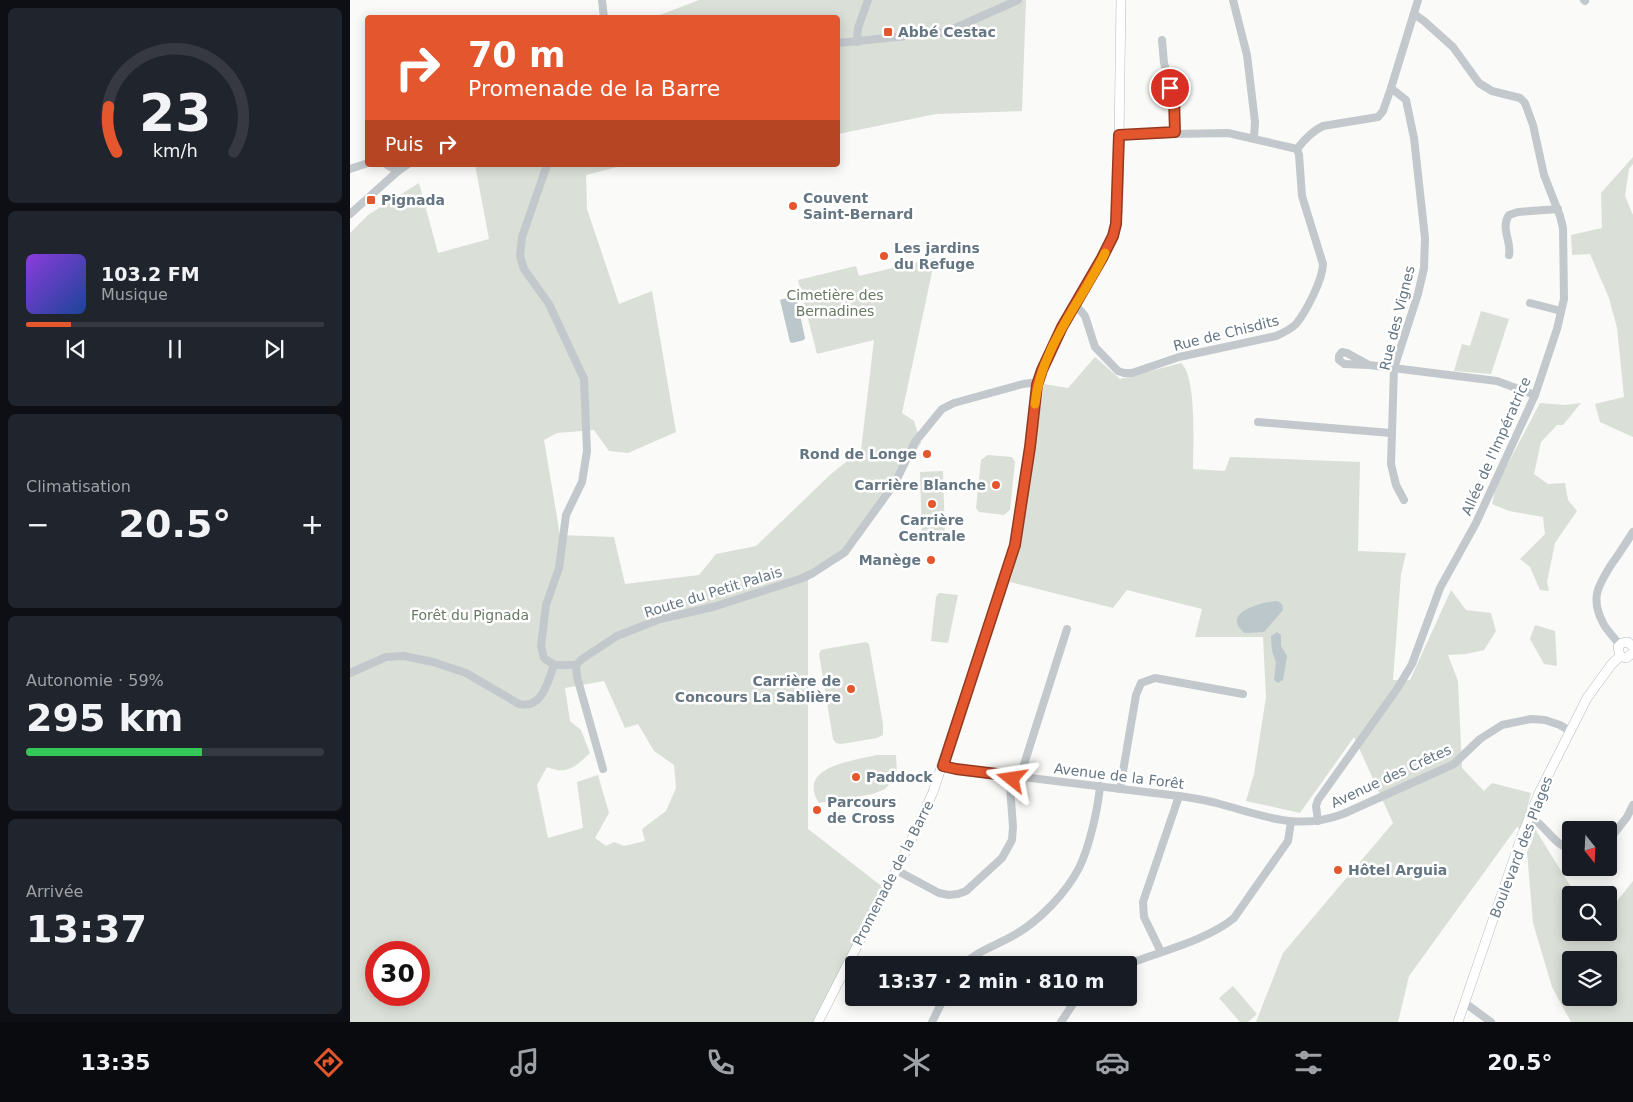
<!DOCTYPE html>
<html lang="fr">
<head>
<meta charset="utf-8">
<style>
  :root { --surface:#171b24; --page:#20242c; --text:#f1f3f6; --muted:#9ea1a6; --line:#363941; --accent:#e4572e }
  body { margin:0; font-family:"DejaVu Sans",sans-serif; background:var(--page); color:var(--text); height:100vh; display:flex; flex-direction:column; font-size:19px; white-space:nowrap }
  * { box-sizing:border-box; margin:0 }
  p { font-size:16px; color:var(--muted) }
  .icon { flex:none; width:28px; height:28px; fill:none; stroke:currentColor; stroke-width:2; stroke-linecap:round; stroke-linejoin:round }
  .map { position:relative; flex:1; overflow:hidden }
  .panel { display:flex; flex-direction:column; gap:8px; padding:8px; background:#0d0f14; width:350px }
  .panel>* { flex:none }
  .guide { position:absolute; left:15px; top:15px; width:475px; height:152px; border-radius:5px; box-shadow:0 2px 12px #0003; background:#e4572e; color:#fff; overflow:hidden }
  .needle { width:32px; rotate:162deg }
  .controls { position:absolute; left:1212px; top:821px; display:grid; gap:10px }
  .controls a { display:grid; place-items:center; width:55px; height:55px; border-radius:5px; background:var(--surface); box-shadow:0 2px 12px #0003; font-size:25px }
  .speed { position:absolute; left:15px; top:941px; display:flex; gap:10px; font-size:25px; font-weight:700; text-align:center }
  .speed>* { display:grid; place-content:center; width:65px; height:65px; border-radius:50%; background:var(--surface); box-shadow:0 2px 12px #0003; line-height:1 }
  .speed .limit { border:8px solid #d22; background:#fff; color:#111 }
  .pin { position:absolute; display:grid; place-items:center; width:42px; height:42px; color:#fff; margin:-21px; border:2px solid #fff; border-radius:50%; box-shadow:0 1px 5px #0007 }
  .me { position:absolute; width:55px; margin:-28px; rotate:285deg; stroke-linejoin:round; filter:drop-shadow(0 0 4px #0008) }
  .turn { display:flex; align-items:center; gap:18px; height:105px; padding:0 20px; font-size:22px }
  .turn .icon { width:65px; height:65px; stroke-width:2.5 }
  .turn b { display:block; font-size:35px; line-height:42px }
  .then { display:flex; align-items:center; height:48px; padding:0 20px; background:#0003; gap:10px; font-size:19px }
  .big { font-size:38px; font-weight:700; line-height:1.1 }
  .panel .widget { flex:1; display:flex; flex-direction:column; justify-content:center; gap:8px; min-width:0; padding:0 18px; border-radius:8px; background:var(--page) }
  .panel .dial { align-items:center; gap:0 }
  .dial svg { height:130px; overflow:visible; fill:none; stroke:var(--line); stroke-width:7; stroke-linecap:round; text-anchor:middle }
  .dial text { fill:var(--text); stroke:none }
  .song { display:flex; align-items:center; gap:15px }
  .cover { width:60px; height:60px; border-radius:8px; background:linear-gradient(135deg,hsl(270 70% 55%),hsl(220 70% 35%)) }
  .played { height:5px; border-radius:2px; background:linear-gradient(90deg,var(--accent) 15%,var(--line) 15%) }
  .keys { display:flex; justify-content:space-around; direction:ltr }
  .heat { display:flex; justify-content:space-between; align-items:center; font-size:28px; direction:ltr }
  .charge { height:8px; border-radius:4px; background:linear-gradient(90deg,#34c759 59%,var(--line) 0) }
  .trip { position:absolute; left:495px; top:956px; width:292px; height:50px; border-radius:5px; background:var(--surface); box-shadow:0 2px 12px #0003; font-weight:700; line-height:50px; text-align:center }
  .tab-bar { display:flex; height:80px; justify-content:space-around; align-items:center; background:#090b0e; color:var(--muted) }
  .tab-bar .icon { width:35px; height:35px }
  .tab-bar .selected { color:var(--accent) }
  .tab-bar b { font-size:22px; color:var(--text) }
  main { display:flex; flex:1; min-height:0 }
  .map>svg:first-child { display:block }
  .green { fill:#dadfd7; fill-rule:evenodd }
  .water { fill:#bbc7cb }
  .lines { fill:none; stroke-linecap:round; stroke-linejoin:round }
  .major-casing { stroke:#b5babe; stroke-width:10 }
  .minor { stroke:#c3c8cc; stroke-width:8 }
  .major { stroke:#fff; stroke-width:9 }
  .route-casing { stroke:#94391e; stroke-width:12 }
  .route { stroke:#e4572e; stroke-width:9 }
  .slow { stroke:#f59e0b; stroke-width:9 }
  .poi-dot { fill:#e4572e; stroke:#fff; stroke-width:2 }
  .labels { text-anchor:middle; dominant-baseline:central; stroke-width:5; stroke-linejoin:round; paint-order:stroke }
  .poi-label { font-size:14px; font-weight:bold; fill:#657683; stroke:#fff; text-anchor:start }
  .park-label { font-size:14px; fill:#687a64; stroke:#fff }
  .street-label { font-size:14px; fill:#657683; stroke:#fff }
</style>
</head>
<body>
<main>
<section class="panel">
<div class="widget dial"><svg viewBox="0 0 100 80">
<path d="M14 69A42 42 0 1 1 86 69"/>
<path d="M14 69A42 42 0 0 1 9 41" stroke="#e4572e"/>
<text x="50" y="56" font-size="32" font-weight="700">23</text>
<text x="50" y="72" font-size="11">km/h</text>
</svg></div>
<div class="widget">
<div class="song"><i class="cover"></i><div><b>103.2 FM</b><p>Musique</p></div></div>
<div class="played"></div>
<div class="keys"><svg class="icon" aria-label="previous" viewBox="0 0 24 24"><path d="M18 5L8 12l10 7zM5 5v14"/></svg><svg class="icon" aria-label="pause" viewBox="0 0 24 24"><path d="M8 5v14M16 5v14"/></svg><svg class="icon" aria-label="next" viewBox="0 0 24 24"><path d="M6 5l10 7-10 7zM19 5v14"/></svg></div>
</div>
<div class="widget"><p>Climatisation</p>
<div class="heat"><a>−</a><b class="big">20.5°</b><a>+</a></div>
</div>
<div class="widget"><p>Autonomie · 59%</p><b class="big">295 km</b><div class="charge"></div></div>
<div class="widget"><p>Arrivée</p><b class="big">13:37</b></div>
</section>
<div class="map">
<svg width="1283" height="1022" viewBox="0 0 1283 1022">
  <rect width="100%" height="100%" fill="#fafaf8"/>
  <g class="green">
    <path d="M349 0H676L672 111 586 114 488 134V18H302Z"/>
    <path d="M1283 157V164L1279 169 1275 196 1283 215V437L1250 422 1245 404 1274 397 1267 328 1259 298 1240 254 1222 255 1221 235 1252 228 1251 193Z"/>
    <path d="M125 165H275L236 175 237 209 269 304 302 291 326 432 278 453 259 451 244 430 207 433 194 440 210 535 264 537 275 584 349 575 366 554 406 546 481 474 511 450 524 340 467 354 448 280 506 266 509 276 585 258 552 413 564 421 571 443 497 556 458 580V829L534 888 470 1022H0V233L18 215 69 183 88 253 139 239ZM254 681 275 728 288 724 304 751 324 765 326 788 316 811 292 829 295 841 274 846 264 842 256 846 245 838 259 813 248 775 227 782 233 828 198 838 187 785 197 767C217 776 226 766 240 753L231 730 220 721 215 688ZM26 952H69V995H26Z"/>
    <path d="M1131 311 1159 319 1141 374 1104 371 1112 344 1120 346Z"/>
    <path d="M745 357 770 379 831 363C847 376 843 447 843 469L875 471 880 457 1010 462 1008 551 1056 553 1051 574 1043 680H1060L1101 590 1116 610 1141 613 1146 631 1134 650 1116 654 1098 655 1108 681 1112 768 1134 791 1142 783 1181 793 1177 809 1187 832 1226 895H1221V932H1259V911L1283 881V1022H1221L1202 987 1183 923 1177 852 1183 839 1167 827 1059 976 1048 1022H906L933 953 1043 823 1004 737 950 813 896 801 904 774 916 697 913 637H845L852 609 777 590 763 608 660 582 670 548 694 384 718 388ZM1221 960H1259V998H1221Z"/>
    <path d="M1190 403 1215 405 1231 403 1213 425H1207L1191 442 1184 474 1198 484 1215 483 1218 500 1227 511 1205 543 1197 582 1199 591 1190 590 1180 567 1170 559 1195 534 1193 517 1159 511 1142 504 1146 486Z"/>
    <path d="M638 455 662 457 665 462 660 510 654 515 629 512 626 508 631 460Z"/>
    <path d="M593 471 595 537 591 540H574L572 537 570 472Z"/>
    <path d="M589 593 608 595 598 643 581 641 586 597Z"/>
    <path d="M1185 625 1205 631 1207 666 1194 664 1180 639Z"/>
    <path d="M516 642 519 644 533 724V735L527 738 491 744 486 743 483 739 469 654 471 650 475 649Z"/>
    <path d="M526 755H546L547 776 535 789 523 794 469 803C446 767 502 761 526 755Z"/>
    <path d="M883 986 907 1014 898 1022H890L869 998Z"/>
  </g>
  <g class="water">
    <path d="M443 296H446L455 338 454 340 442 343 440 342 430 300Z"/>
    <path d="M927 601 932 604 933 610 914 632 895 633C869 613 912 602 927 601Z"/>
    <path d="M927 632 931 635V646L937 656 933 680 928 683 924 680 926 662 922 651 921 636Z"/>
  </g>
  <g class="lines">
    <g class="major-casing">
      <g id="major">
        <path d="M1270 656 1268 647 1272 643 1278 642 1283 647"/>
        <path d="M1270 656 1276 658 1283 653"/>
        <path d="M468 1022 559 845 583 792 665 545 680 447 687 385 692 370 712 327 752 258 763 235 768 210 771 0"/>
        <path d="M1108 1022 1171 838 1189 793 1237 698 1261 665 1270 656"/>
      </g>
    </g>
    <g class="minor">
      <path d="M252 0 254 18"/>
      <path d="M883 0 897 55 905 122 904 138"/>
      <path d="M1234 0 1235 1"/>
      <path d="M812 40 814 63 824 99 825 133"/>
      <path d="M507 42 508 28 518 0"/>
      <path d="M488 43 596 32 668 0"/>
      <path d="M1041 88 1056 100 1064 138 1075 238 1074 268 1068 294 1044 368 1041 464 1046 485 1054 500"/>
      <path d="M769 135 878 133 947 149C954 140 962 131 973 126L1028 117 1033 111 1041 88 1068 0"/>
      <path d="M37 165 48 171"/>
      <path d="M197 165 172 237 170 256 174 269 199 304 234 379 237 451 232 482 216 515 209 568 196 605 191 646 194 658 204 665"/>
      <path d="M0 169 18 163"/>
      <path d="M0 214 48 171 57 165"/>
      <path d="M1159 255C1162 242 1150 228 1159 215L1168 212 1208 209"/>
      <path d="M1180 303 1211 311"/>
      <path d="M725 304 735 316 745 347 768 371 774 373H782L829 357 926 336C933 333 940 330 946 324 956 312 973 279 973 264L952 196 949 155 947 149"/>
      <path d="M1019 365 997 353 992 352 989 356V360L994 364 1019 365 1147 381 1185 395"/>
      <path d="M908 422 1041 433"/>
      <path d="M1269 644C1264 637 1257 631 1253 623 1240 598 1248 586 1261 565 1269 554 1276 543 1283 532"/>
      <path d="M0 673 36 657 54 656 83 662 116 673 169 704C192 710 198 681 204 665H226"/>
      <path d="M593 766 606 769 829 796C843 798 857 800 870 804 914 816 948 831 993 814L1104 764 1130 739 1152 725 1181 719 1195 720 1210 725 1220 731"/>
      <path d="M253 769 227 677 226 665 232 659 267 636 310 619 363 607 450 579 463 573 495 552 545 483 565 442 592 409 604 403 673 384 681 383 687 385"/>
      <path d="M670 777 717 629"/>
      <path d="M770 789 786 695 791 683 805 678 893 694"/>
      <path d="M1179 816C1195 824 1204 846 1221 849"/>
      <path d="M968 821 966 806 968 800 1047 689 1062 664 1090 588 1126 523 1185 395 1207 329 1214 299 1213 228 1210 216 1194 175 1183 125 1175 103 1170 98 1142 91 1129 83 1103 47 1074 21 1064 14"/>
      <path d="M1259 840 1277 817 1283 805"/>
      <path d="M546 870 589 893 599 895 608 894 616 891 652 858 662 840 663 827 660 786 663 776"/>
      <path d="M811 952 794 917 793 902 829 796"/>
      <path d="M613 965C628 950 648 945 666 934 690 920 716 893 729 868 739 848 748 809 750 786"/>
      <path d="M776 965C808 952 858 940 884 918L938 841 941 822"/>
      <path d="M1115 1003 1141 1022"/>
      <path d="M582 1022 594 998"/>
      <path d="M711 1022 727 998"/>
    </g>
    <use href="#major" class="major"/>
  </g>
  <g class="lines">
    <g class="route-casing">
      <path id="route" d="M662 779 663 776 606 769 593 766 665 545 680 447 687 385 692 370 712 327 752 258 763 236 766 224 769 135 825 132 824 99 820 88"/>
    </g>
    <use href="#route" class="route"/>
    <path class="slow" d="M685 404C691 347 731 303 755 253"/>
  </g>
  <g class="poi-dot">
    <rect x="533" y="27" width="10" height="10" rx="2.5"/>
    <rect x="16" y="195" width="10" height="10" rx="2.5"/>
    <circle cx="443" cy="206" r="5"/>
    <circle cx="534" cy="256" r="5"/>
    <circle cx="577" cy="454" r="5"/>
    <circle cx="646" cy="485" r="5"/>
    <circle cx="582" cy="504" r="5"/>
    <circle cx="581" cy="560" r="5"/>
    <circle cx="501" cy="689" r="5"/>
    <circle cx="506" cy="777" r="5"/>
    <circle cx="467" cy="810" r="5"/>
    <circle cx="988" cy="870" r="5"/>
  </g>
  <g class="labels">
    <g class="poi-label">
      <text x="548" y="32">Abbé Cestac</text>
      <text x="453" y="198">Couvent<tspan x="453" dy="16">Saint-Bernard</tspan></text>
      <text x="31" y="200">Pignada</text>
      <text x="544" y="248">Les jardins<tspan x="544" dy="16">du Refuge</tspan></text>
      <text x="567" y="454" text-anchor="end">Rond de Longe</text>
      <text x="636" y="485" text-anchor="end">Carrière Blanche</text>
      <text x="582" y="520" text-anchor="middle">Carrière<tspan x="582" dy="16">Centrale</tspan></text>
      <text x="571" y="560" text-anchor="end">Manège</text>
      <text x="491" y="681" text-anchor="end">Carrière de<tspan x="491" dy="16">Concours La Sablière</tspan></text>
      <text x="516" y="777">Paddock</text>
      <text x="477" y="802">Parcours<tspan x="477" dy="16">de Cross</tspan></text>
      <text x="998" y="870">Hôtel Arguia</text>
    </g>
    <g class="park-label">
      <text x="485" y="295">Cimetière des<tspan x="485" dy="16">Bernadines</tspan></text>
      <text x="120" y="615">Forêt du Pignada</text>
    </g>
    <g class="street-label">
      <text transform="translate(1047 318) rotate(-76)">Rue des Vignes</text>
      <text transform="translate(876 333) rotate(-14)">Rue de Chisdits</text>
      <text transform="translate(1146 446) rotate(-66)">Allée de l'Impératrice</text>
      <text transform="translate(363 592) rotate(-17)">Route du Petit Palais</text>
      <text transform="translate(769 776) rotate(7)">Avenue de la Forêt</text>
      <text transform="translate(1041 776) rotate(-25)">Avenue des Crêtes</text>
      <text transform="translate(1171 847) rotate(-69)">Boulevard des Plages</text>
      <text transform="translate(543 873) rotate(-63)">Promenade de la Barre</text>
    </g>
  </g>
</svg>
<div class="controls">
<a><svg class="needle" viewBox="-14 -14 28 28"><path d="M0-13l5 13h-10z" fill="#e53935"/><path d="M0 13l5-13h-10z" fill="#9ea1a6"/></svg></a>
<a><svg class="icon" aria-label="search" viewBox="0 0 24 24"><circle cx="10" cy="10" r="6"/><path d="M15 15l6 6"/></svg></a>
<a><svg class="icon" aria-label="layers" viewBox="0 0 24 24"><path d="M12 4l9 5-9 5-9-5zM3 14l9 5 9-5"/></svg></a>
</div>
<div class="speed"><div class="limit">30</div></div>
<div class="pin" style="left:820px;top:88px;background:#d93025"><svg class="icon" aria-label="arrive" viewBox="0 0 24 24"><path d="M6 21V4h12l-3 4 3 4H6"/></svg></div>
<svg class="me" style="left:662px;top:779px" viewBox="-20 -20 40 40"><path d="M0-17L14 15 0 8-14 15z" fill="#e4572e" stroke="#fff" stroke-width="4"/></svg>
<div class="trip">13:37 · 2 min · 810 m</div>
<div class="guide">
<div class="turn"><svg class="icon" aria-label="right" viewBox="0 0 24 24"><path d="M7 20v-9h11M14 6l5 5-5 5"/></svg><div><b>70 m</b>Promenade de la Barre</div></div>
<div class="then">Puis<svg class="icon" aria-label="right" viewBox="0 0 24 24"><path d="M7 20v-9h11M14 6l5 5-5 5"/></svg></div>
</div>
</div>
</main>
<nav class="tab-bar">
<b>13:35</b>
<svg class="icon selected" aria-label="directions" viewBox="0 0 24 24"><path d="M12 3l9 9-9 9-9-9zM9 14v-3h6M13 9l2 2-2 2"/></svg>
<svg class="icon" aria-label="music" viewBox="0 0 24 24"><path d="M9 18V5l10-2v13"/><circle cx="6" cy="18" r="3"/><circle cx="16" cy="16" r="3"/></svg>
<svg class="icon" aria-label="phone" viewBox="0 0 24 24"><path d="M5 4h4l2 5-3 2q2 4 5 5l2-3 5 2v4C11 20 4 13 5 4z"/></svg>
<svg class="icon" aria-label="climate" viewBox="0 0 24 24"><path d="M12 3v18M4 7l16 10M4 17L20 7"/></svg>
<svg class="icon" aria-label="car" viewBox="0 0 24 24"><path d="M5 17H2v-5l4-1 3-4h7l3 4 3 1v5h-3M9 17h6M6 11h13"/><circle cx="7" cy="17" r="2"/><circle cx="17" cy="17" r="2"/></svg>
<svg class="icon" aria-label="filters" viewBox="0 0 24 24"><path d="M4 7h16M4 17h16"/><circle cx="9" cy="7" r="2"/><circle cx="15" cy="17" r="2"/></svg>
<b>20.5°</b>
</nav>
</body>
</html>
